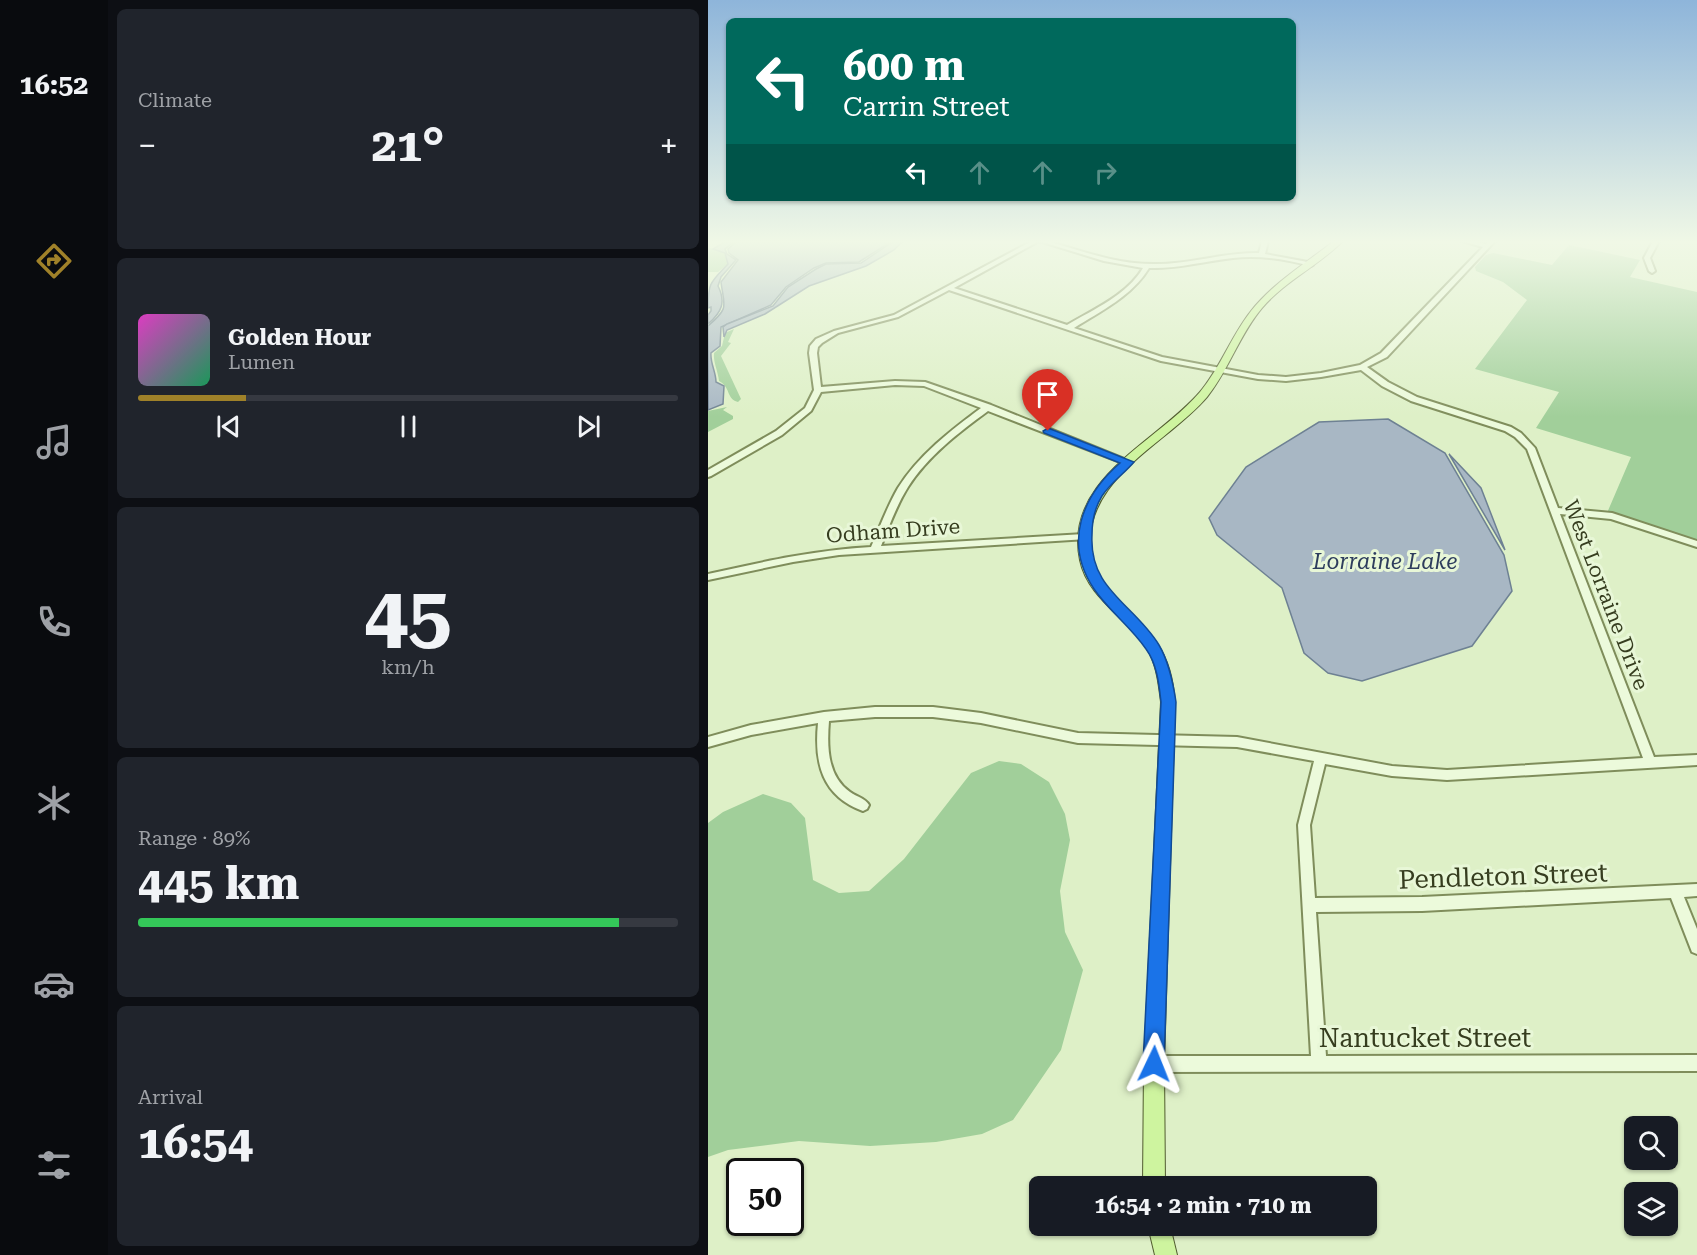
<!DOCTYPE html>
<html lang="en">
<head>
<meta charset="utf-8">
<style>
  :root { --surface:#171b24; --page:#20242c; --text:#f1f3f6; --muted:#9ea1a6; --line:#363941; --accent:#9f8129 }
  body { margin:0; font-family:"Roboto Serif",serif; background:var(--page); color:var(--text); height:100vh; display:flex; flex-direction:column; font-size:22px; white-space:nowrap }
  * { box-sizing:border-box; margin:0 }
  p { font-size:20px; color:var(--muted) }
  .icon { flex:none; width:33px; height:33px; fill:none; stroke:currentColor; stroke-width:2; stroke-linecap:round; stroke-linejoin:round }
  .map { position:relative; flex:1; overflow:hidden }
  .drawer { display:flex; flex-direction:column; gap:9px; padding:9px; background:#0d0f14; width:600px }
  .drawer>* { flex:none }
  .banner { position:absolute; left:18px; top:18px; width:570px; height:183px; border-radius:9px; box-shadow:0 2px 4px #0004; background:#00695c; color:#fff; overflow:hidden }
  .tools { position:absolute; left:916px; top:1116px; display:grid; gap:12px }
  .tools a { display:grid; place-items:center; width:54px; height:54px; border-radius:9px; background:var(--surface); box-shadow:0 2px 4px #0004; font-size:30px }
  .speed { position:absolute; left:18px; top:1158px; display:flex; gap:12px; font-size:30px; font-weight:700; text-align:center }
  .speed>* { display:grid; place-content:center; width:78px; height:78px; border-radius:50%; background:var(--surface); box-shadow:0 2px 4px #0004; line-height:1 }
  .speed .limit { border:3px solid #111; border-radius:9px; background:#fff; color:#111 }
  .pin { position:absolute; display:grid; place-items:center; width:51px; height:51px; color:#fff; margin:-62px -26px; border-radius:50% 50% 50% 0; rotate:-45deg; box-shadow:0 0 6px #0007 }
  .pin .icon { rotate:45deg }
  .me { position:absolute; width:66px; margin:-33px; rotate:2deg; stroke-linejoin:round; filter:drop-shadow(0 0 4px #0008) }
  .turn { display:flex; align-items:center; gap:21px; height:126px; padding:0 18px; font-size:27px }
  .turn .icon { width:78px; height:78px; stroke-width:2.5 }
  .turn b { display:block; font-size:42px; line-height:51px }
  .lanes { display:flex; align-items:center; height:57px; padding:0 18px; background:#0003; justify-content:center; gap:30px; direction:ltr }
  .lanes .off { opacity:.35 }
  .big { font-size:45px; font-weight:700; line-height:1.1 }
  .drawer .widget { flex:1; display:flex; flex-direction:column; justify-content:center; gap:9px; min-width:0; padding:0 21px; border-radius:9px; background:var(--page) }
  .drawer .dial { align-items:center; gap:0 }
  .dial b { font-size:78px; line-height:1 }
  .song { display:flex; align-items:center; gap:18px }
  .cover { width:72px; height:72px; border-radius:9px; background:linear-gradient(135deg,hsl(310 70% 55%),hsl(150 70% 35%)) }
  .played { height:6px; border-radius:3px; background:linear-gradient(90deg,var(--accent) 20%,var(--line) 20%) }
  .keys { display:flex; justify-content:space-around; direction:ltr }
  .heat { display:flex; justify-content:space-between; align-items:center; font-size:33px; direction:ltr }
  .charge { height:9px; border-radius:4px; background:linear-gradient(90deg,#34c759 89%,var(--line) 0) }
  .trip { position:absolute; left:321px; top:1176px; width:348px; height:60px; border-radius:9px; background:var(--surface); box-shadow:0 2px 4px #0004; font-weight:700; line-height:60px; text-align:center }
  main { display:flex; flex:1; min-height:0 }
  .tabs { display:flex; flex-direction:column; width:108px; justify-content:space-around; align-items:center; background:#090b0e; color:var(--muted) }
  .tabs .icon { width:42px; height:42px }
  .tabs .active { color:var(--accent) }
  .tabs b { font-size:27px; color:var(--text) }
  .map>svg:first-child { display:block }
  .green { fill:#a1cf9a }
  .water { fill:#a8b7c4; stroke:#6e8193; stroke-width:1.5 }
  .lines { fill:none; stroke-linecap:round; stroke-linejoin:round }
  .minor-casing { stroke:#7f8d5b; stroke-width:4 }
  .major-casing { stroke:#515b2f; stroke-width:2 }
  .minor { fill:#ecfadb; fill-rule:evenodd }
  .major { fill:#cef49f; fill-rule:evenodd }
  .route { fill:#1a73e8; stroke:#114b97; stroke-width:1.5 }
  .labels { text-anchor:middle; dominant-baseline:central; stroke-width:6; stroke-linejoin:round; paint-order:stroke }
  .street-label { font-size:21px; fill:#363d1f; stroke:#e8f7d7 }
  .water-label { font-size:22px; font-style:italic; fill:#2e3d5d; stroke:#e8f7d7 }
  .near-street-label { font-size:26px; fill:#363d1f; stroke:#e8f7d7 }
</style>
</head>
<body>
<main>
<nav class="tabs">
<b>16:52</b>
<svg class="icon active" aria-label="directions" viewBox="0 0 24 24"><path d="M12 3l9 9-9 9-9-9zM9 14v-3h6M13 9l2 2-2 2"/></svg>
<svg class="icon" aria-label="music" viewBox="0 0 24 24"><path d="M9 18V5l10-2v13"/><circle cx="6" cy="18" r="3"/><circle cx="16" cy="16" r="3"/></svg>
<svg class="icon" aria-label="phone" viewBox="0 0 24 24"><path d="M5 4h4l2 5-3 2q2 4 5 5l2-3 5 2v4C11 20 4 13 5 4z"/></svg>
<svg class="icon" aria-label="climate" viewBox="0 0 24 24"><path d="M12 3v18M4 7l16 10M4 17L20 7"/></svg>
<svg class="icon" aria-label="car" viewBox="0 0 24 24"><path d="M5 17H2v-5l4-1 3-4h7l3 4 3 1v5h-3M9 17h6M6 11h13"/><circle cx="7" cy="17" r="2"/><circle cx="17" cy="17" r="2"/></svg>
<svg class="icon" aria-label="filters" viewBox="0 0 24 24"><path d="M4 7h16M4 17h16"/><circle cx="9" cy="7" r="2"/><circle cx="15" cy="17" r="2"/></svg>
</nav>
<section class="drawer">
<div class="widget"><p>Climate</p>
<div class="heat"><a>−</a><b class="big">21°</b><a>+</a></div>
</div>
<div class="widget">
<div class="song"><i class="cover"></i><div><b>Golden Hour</b><p>Lumen</p></div></div>
<div class="played"></div>
<div class="keys"><svg class="icon" aria-label="previous" viewBox="0 0 24 24"><path d="M18 5L8 12l10 7zM5 5v14"/></svg><svg class="icon" aria-label="pause" viewBox="0 0 24 24"><path d="M8 5v14M16 5v14"/></svg><svg class="icon" aria-label="next" viewBox="0 0 24 24"><path d="M6 5l10 7-10 7zM19 5v14"/></svg></div>
</div>
<div class="widget dial"><b>45</b><p>km/h</p></div>
<div class="widget"><p>Range · 89%</p><b class="big">445 km</b><div class="charge"></div></div>
<div class="widget"><p>Arrival</p><b class="big">16:54</b></div>
</section>
<div class="map">
<svg width="989" height="1255" viewBox="0 0 989 1255">
  <rect width="100%" height="100%" fill="#def0c7"/>
  <g class="green">
    <path d="M861 245 932 260 922 277 989 292V541L899 513 923 457 828 428 851 392 767 369 819 300 795 282 768 271 767 267 778 255 785 253 844 265Z"/>
    <path d="M3 248 17 253 20 264 10 272H0V249Z"/>
    <path d="M26 329 20 342 23 343 13 356 33 399 30 402C18 399 23 387 11 381 10 371 5 362 6 353L14 346 17 333Z"/>
    <path d="M19 407 15 410 25 416V419L0 432V411Z"/>
    <path d="M291 761 313 764 341 782 357 814 362 840 352 891 357 932 375 970 353 1050 305 1120 274 1134 228 1142 162 1146 91 1141 20 1150 0 1157V823L15 812 55 794 83 803 97 818 105 880 131 893 161 891 196 859 263 773Z"/>
  </g>
  <g class="water">
    <path d="M18 241H27L17 249 19 254 28 260 13 277 10 286C18 302 14 312 0 324V315L3 311V307L0 308C0 282 3 282 20 264L17 253 5 249Z"/>
    <path d="M29 241H184L151 262 118 263 106 268 78 287 63 305 13 327 12 346 3 353C2 363 8 372 8 382L16 386 15 404 0 410V326C22 307 16 307 13 282L30 260 21 253 20 249Z"/>
    <path d="M186 241H195L186 250 158 266 101 286 57 314 19 330 16 337 15 327 19 324 65 306 80 287 108 269 118 264 153 263Z"/>
    <path d="M680 419 737 453 796 555 804 591 764 646 654 681 620 673 596 653 574 588 509 535 501 518 538 467 611 422Z"/>
    <path d="M741 454 773 488 797 550Z"/>
  </g>
  <g class="lines">
    <g class="minor-casing">
      <g id="minor">
        <path d="M324 241H331L246 288 359 325C386 309 419 295 435 268L396 261 331 241H340C376 252 412 265 449 264 484 264 517 252 551 253L554 241H560L557 254 605 263V265L603 266C577 259 551 255 525 258 497 261 469 269 441 268 424 296 393 311 366 328L454 357 550 375 578 377 613 373 652 365 673 353 775 247 754 241H765L778 244 781 241H787L679 357 659 367 680 382 709 397 803 427 813 433 827 448 850 508 904 513 989 541V547L903 519 852 514 946 757 989 755V765L739 780 684 776 617 764 602 825 607 898 714 897 989 884V896L976 897 989 929V954L984 952 963 898 714 911 608 912 618 1056 989 1055V1071L446 1072 440 1070 438 1064 440 1058 446 1056H603L590 825 606 761 529 747 370 743 273 723 225 717H167L121 721C119 746 119 776 142 792 149 797 157 798 161 805L159 809 155 811C114 796 106 763 110 723L43 735 0 747V737L43 725 116 712 167 707H225L273 713 370 733 529 737 684 766 739 770 935 758 819 449 807 437 797 431 703 401 674 386 653 370 613 377 578 381 550 379 453 361 241 290 190 317 130 333 114 343 110 347 109 353 113 387 187 381 217 382 283 405 424 462 420 465 417 464 280 411C250 433 220 456 200 487 188 506 181 527 173 546L376 534 379 535 381 537 379 539 131 555 85 562 0 580V574C54 562 107 550 163 547 172 527 179 507 190 488 211 455 242 431 273 408L216 386 187 385 113 392 103 411 74 435 3 476 0 477V470L68 431 97 408 106 390 101 353 102 346 108 339 126 331 186 315Z"/>
        <path d="M945 241H951L942 258 947 271 944 273 941 271 936 258Z"/>
      </g>
    </g>
    <g class="major-casing">
      <g id="major">
        <path d="M626 241H635C610 266 577 281 554 308 531 335 521 370 499 397 457 446 367 482 384 560 392 594 429 615 448 642 461 660 465 681 467 702L456 1064 457 1186H435L436 1064 453 702C451 686 449 668 442 654 423 619 380 600 372 560 355 479 450 442 492 392 513 367 523 336 543 311 565 283 598 263 626 241Z"/>
        <path d="M440 1226H462L469 1255H447Z"/>
      </g>
    </g>
    <use href="#minor" class="minor"/>
    <use href="#major" class="major"/>
  </g>
  <linearGradient id="sky" x2="0" y2="1"><stop stop-color="#8eb5da"/><stop offset="0.58" stop-color="#f0f8e6"/><stop offset="1" stop-color="#f0f8e6" stop-opacity="0"/></linearGradient>
  <rect width="989" height="417" fill="url(#sky)"/>
  <path class="route" d="M340 428 426 462C416 474 403 482 394 496 387 507 384 522 384 535 381 590 426 604 451 645 461 662 465 682 468 702L456 1064 453 1071 446 1074 438 1071 435 1064 453 702C451 684 449 664 438 649 423 627 401 611 386 589 355 543 374 496 412 463L336 433 335 431Z"/>
  <g class="labels">
    <g class="street-label">
      <text transform="translate(185 531) rotate(-4)">Odham Drive</text>
      <text transform="translate(898 595) rotate(69)">West Lorraine Drive</text>
    </g>
    <g class="water-label">
      <text x="677" y="561">Lorraine Lake</text>
    </g>
    <g class="near-street-label">
      <text transform="translate(795 876) rotate(-2)">Pendleton Street</text>
      <text x="717" y="1038">Nantucket Street</text>
    </g>
  </g>
</svg>
<div class="tools">
<a><svg class="icon" aria-label="search" viewBox="0 0 24 24"><circle cx="10" cy="10" r="6"/><path d="M15 15l6 6"/></svg></a>
<a><svg class="icon" aria-label="layers" viewBox="0 0 24 24"><path d="M12 4l9 5-9 5-9-5zM3 14l9 5 9-5"/></svg></a>
</div>
<div class="speed"><div class="limit">50</div></div>
<div class="pin" style="left:340px;top:431px;background:#d93025"><svg class="icon" aria-label="arrive" viewBox="0 0 24 24"><path d="M6 21V4h12l-3 4 3 4H6"/></svg></div>
<svg class="me" style="left:446px;top:1064px" viewBox="-20 -20 40 40"><path d="M0-17L14 15 0 8-14 15z" fill="#1a73e8" stroke="#fff" stroke-width="4"/></svg>
<div class="trip">16:54 · 2 min · 710 m</div>
<div class="banner">
<div class="turn"><svg class="icon" aria-label="left" viewBox="0 0 24 24"><path d="M17 20v-9H6M10 6l-5 5 5 5"/></svg><div><b>600 m</b>Carrin Street</div></div>
<div class="lanes"><svg class="icon" aria-label="left" viewBox="0 0 24 24"><path d="M17 20v-9H6M10 6l-5 5 5 5"/></svg><svg class="icon off" aria-label="ahead" viewBox="0 0 24 24"><path d="M12 20V5M6 11l6-6 6 6"/></svg><svg class="icon off" aria-label="ahead" viewBox="0 0 24 24"><path d="M12 20V5M6 11l6-6 6 6"/></svg><svg class="icon off" aria-label="right" viewBox="0 0 24 24"><path d="M7 20v-9h11M14 6l5 5-5 5"/></svg></div>
</div>
</div>
</main>
</body>
</html>
